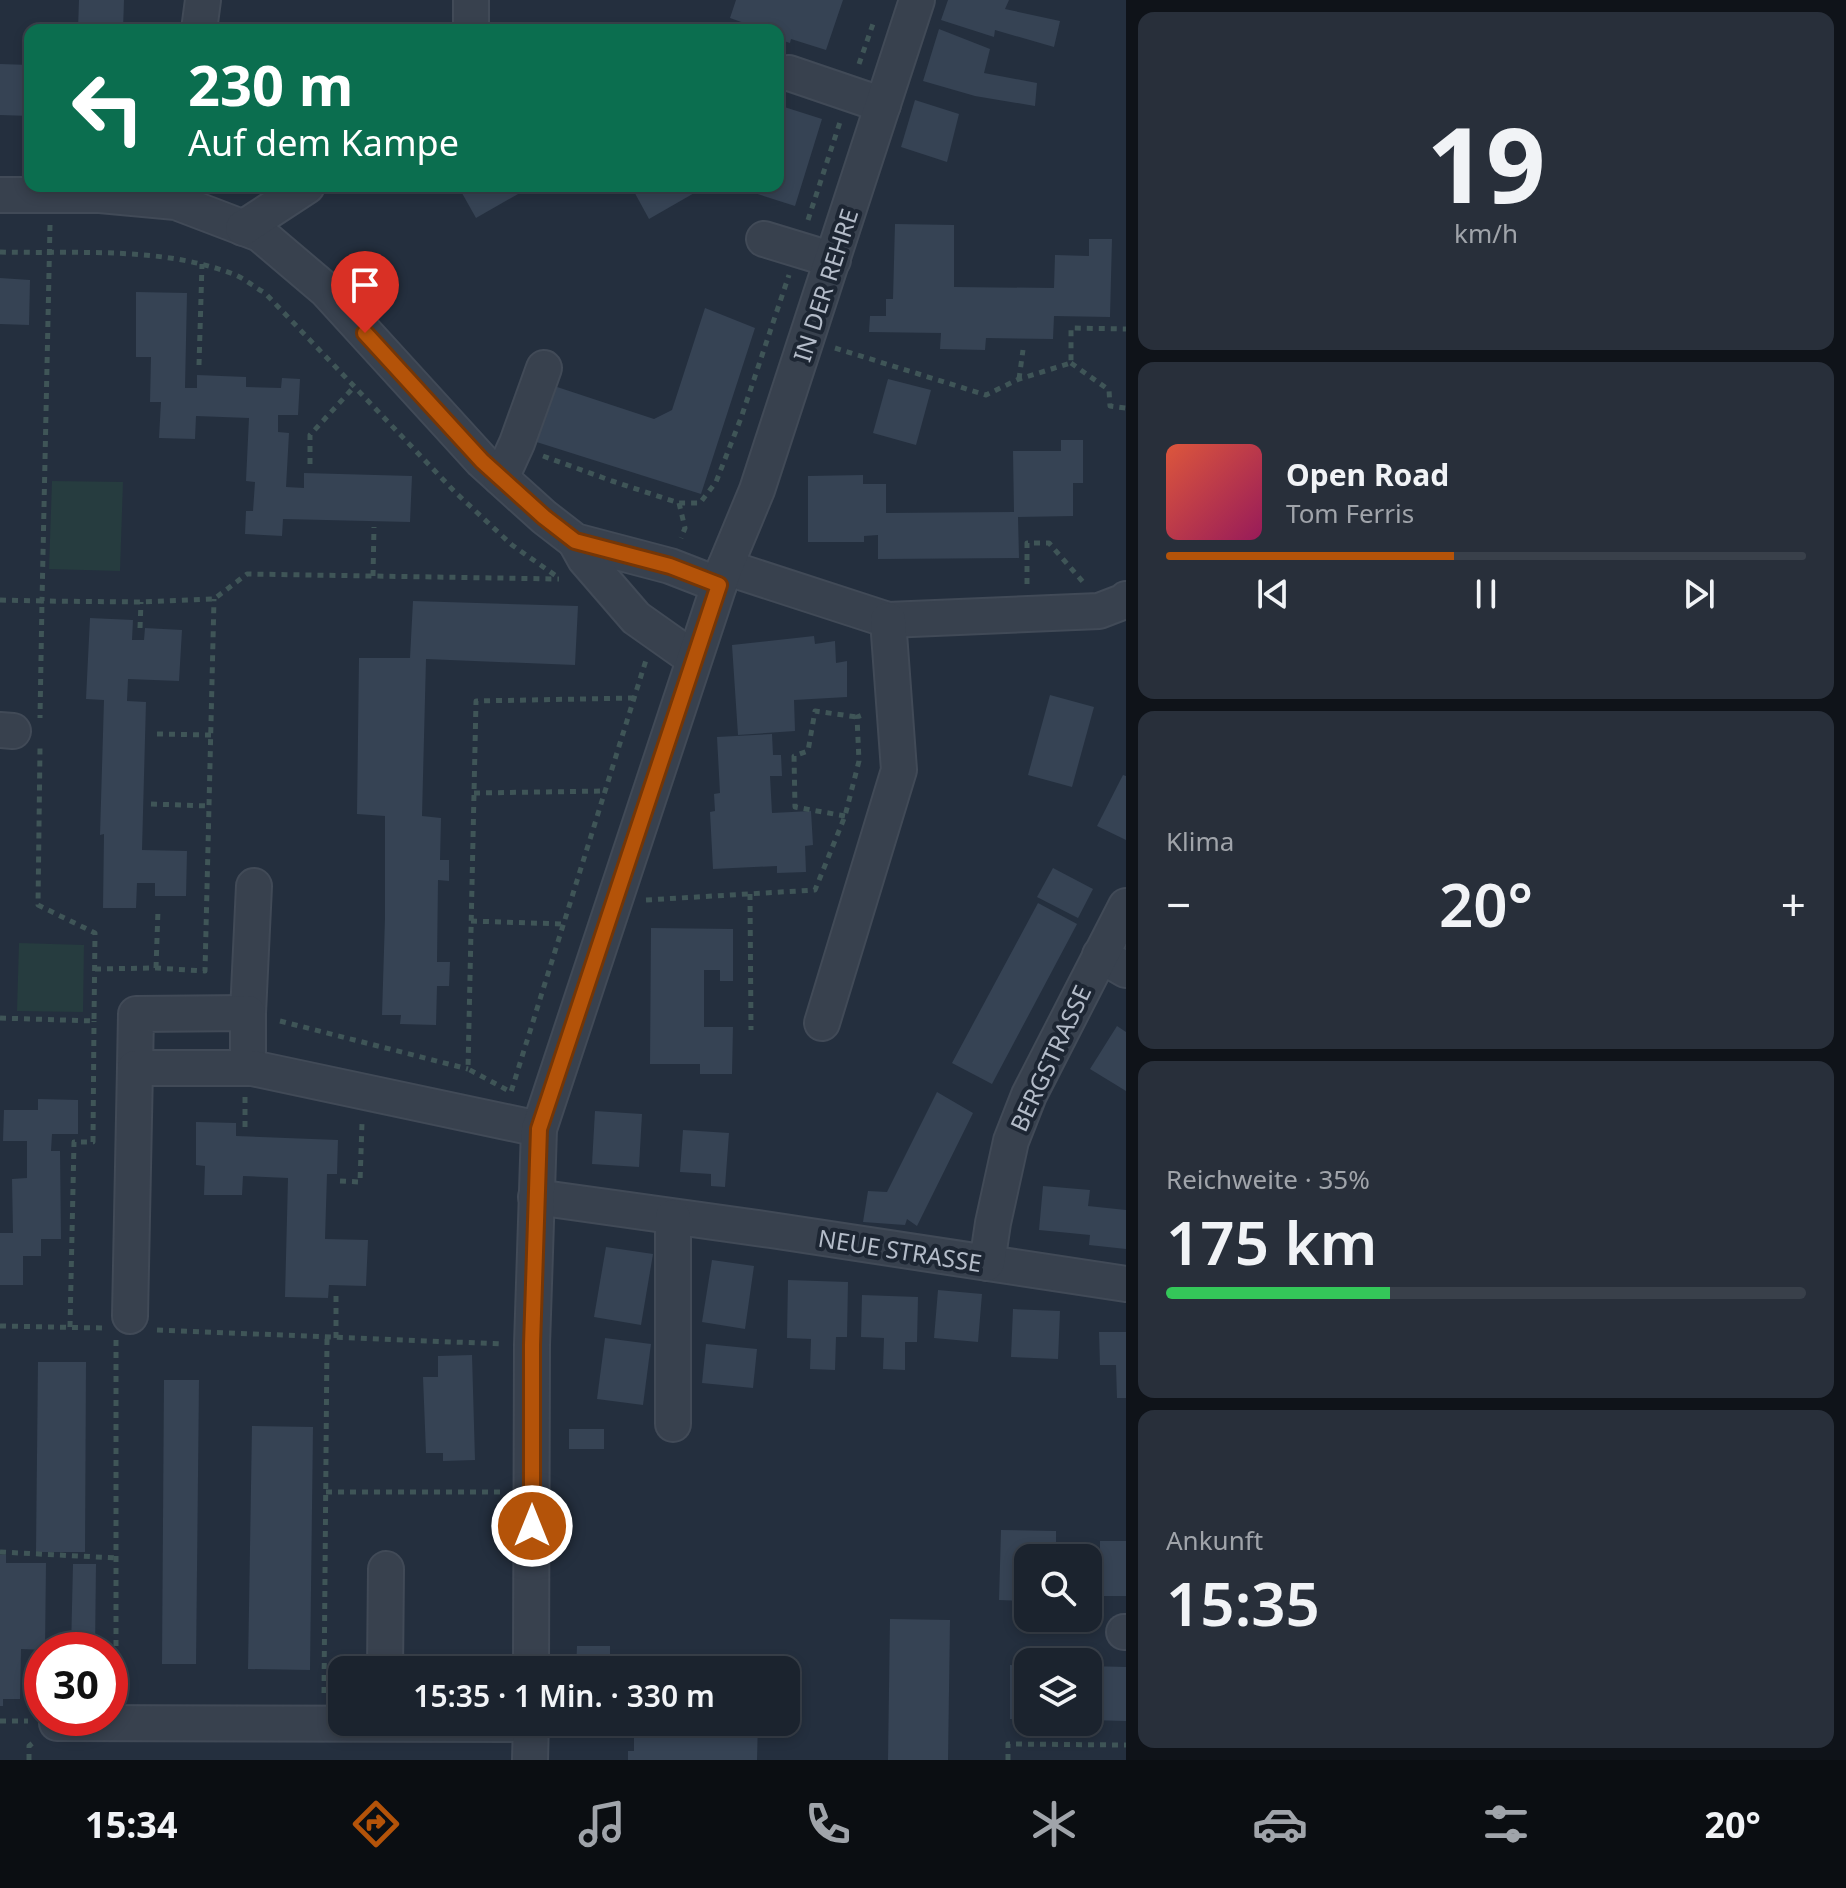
<!DOCTYPE html>
<html lang="de">
<head>
<meta charset="utf-8">
<style>
  :root { --surface:#1b232e; --page:#282f3a; --text:#f1f3f6; --muted:#a0a4aa; --line:#39404a; --accent:#b45309 }
  body { margin:0; font-family:"Noto Sans",sans-serif; background:var(--page); color:var(--text); height:100vh; display:flex; flex-direction:column; font-size:30px; white-space:nowrap }
  * { box-sizing:border-box; margin:0 }
  p { font-size:26px; color:var(--muted) }
  .icon { flex:none; width:44px; height:44px; fill:none; stroke:currentColor; stroke-width:2; stroke-linecap:round; stroke-linejoin:round }
  .map { position:relative; flex:1; overflow:hidden }
  .sheet { display:flex; flex-direction:column; gap:12px; padding:12px; background:#0f1319; width:720px }
  .sheet>* { flex:none }
  .hud { position:absolute; left:24px; top:24px; width:760px; height:168px; border-radius:16px; box-shadow:0 4px 12px #0003,0 0 0 2px var(--line); background:#0b6e4f; color:#fff; overflow:hidden }
  .controls { position:absolute; left:1014px; top:1544px; display:grid; gap:16px }
  .controls a { display:grid; place-items:center; width:88px; height:88px; border-radius:16px; background:var(--surface); box-shadow:0 4px 12px #0003,0 0 0 2px var(--line); font-size:40px }
  .speed { position:absolute; left:24px; top:1632px; display:flex; gap:16px; font-size:40px; font-weight:700; text-align:center }
  .speed>* { display:grid; place-content:center; width:104px; height:104px; border-radius:50%; background:var(--surface); box-shadow:0 4px 12px #0003,0 0 0 2px var(--line); line-height:1 }
  .speed .limit { border:12px solid #d22; background:#fff; color:#111 }
  .pin { position:absolute; display:grid; place-items:center; width:68px; height:68px; color:#fff; margin:-82px -34px; border-radius:50% 50% 50% 0; rotate:-45deg; box-shadow:0 0 8px #0007 }
  .pin .icon { rotate:45deg }
  .me { position:absolute; width:88px; margin:-44px; rotate:0deg; stroke-linejoin:round; filter:drop-shadow(0 0 6px #0008) }
  .turn { display:flex; align-items:center; gap:28px; height:168px; padding:0 32px; font-size:36px }
  .turn .icon { width:104px; height:104px; stroke-width:2.5 }
  .turn b { display:block; font-size:56px; line-height:68px }
  .big { font-size:60px; font-weight:600; line-height:1.1 }
  .sheet .tile { flex:1; display:flex; flex-direction:column; justify-content:center; gap:12px; min-width:0; padding:0 28px; border-radius:16px; background:var(--page) }
  .sheet .dial { align-items:center; gap:0 }
  .dial b { font-size:104px; line-height:1 }
  .song { display:flex; align-items:center; gap:24px }
  .cover { width:96px; height:96px; border-radius:12px; background:linear-gradient(135deg,hsl(10 70% 55%),hsl(330 70% 35%)) }
  .played { height:8px; border-radius:4px; background:linear-gradient(90deg,var(--accent) 45%,var(--line) 45%) }
  .keys { display:flex; justify-content:space-around; direction:ltr }
  .heat { display:flex; justify-content:space-between; align-items:center; font-size:44px; direction:ltr }
  .charge { height:12px; border-radius:6px; background:linear-gradient(90deg,#34c759 35%,var(--line) 0) }
  .trip { position:absolute; left:328px; top:1656px; width:472px; height:80px; border-radius:16px; background:var(--surface); box-shadow:0 4px 12px #0003,0 0 0 2px var(--line); font-weight:600; line-height:80px; text-align:center }
  .menu { display:flex; height:128px; justify-content:space-around; align-items:center; background:#0b0e12; color:var(--muted) }
  .menu .icon { width:56px; height:56px }
  .menu .active { color:var(--accent) }
  .menu b { font-size:36px; color:var(--text) }
  main { display:flex; flex:1; min-height:0 }
  .map>svg:first-child { display:block }
  .green { fill:#263c3f }
  .building { fill:#364354 }
  .lines { fill:none; stroke-linecap:round; stroke-linejoin:round }
  .minor-casing { stroke:#414a57; stroke-width:38 }
  .path { stroke:#3f5557; stroke-width:5; stroke-dasharray:6 6; stroke-linecap:butt }
  .minor { stroke:#38414e; stroke-width:34 }
  .route-casing { stroke:#753606; stroke-width:20 }
  .route { stroke:#b45309; stroke-width:14 }
  .labels { text-anchor:middle; dominant-baseline:central; stroke-width:8; stroke-linejoin:round; paint-order:stroke }
  .street-label { font-size:24px; fill:#b4bcc9; stroke:#1d2633 }
</style>
</head>
<body>
<main>
<div class="map">
<svg width="1126" height="1760" viewBox="0 0 1126 1760">
  <rect width="100%" height="100%" fill="#242f3e"/>
  <g class="green">
    <path d="M52 481 123 482 120 571 49 569Z"/>
    <path d="M19 943 84 945 83 1012 17 1011Z"/>
  </g>
  <g class="building">
    <path d="M79 0H124L123 30H78Z"/>
    <path d="M736 0H843L826 50 791 39 790 43 778 39V30H764L730 18Z"/>
    <path d="M948 0H1009L1005 9 1060 21 1054 47 995 30 994 37 941 20Z"/>
    <path d="M939 29 990 49 984 73 1037 83 1035 106 975 96 923 81Z"/>
    <path d="M0 64 30 65V116L0 115Z"/>
    <path d="M915 100 959 114 947 162 901 147Z"/>
    <path d="M778 105 822 119 795 206 745 190 746 186H778Z"/>
    <path d="M458 186H532L476 218Z"/>
    <path d="M631 186H692L696 192 649 219Z"/>
    <path d="M895 224 954 225V287L1054 288 1055 255 1089 256V239H1112L1110 317 1054 316 1053 339 986 338 985 350 940 349 941 333 869 332 870 316H886V299H893Z"/>
    <path d="M0 278 30 280 29 325 0 324Z"/>
    <path d="M136 292 187 293 185 388H197V375L246 377V387L281 388 282 378 300 379 298 415H278V432L289 433 286 487 304 488V473L412 476 410 522 283 519 282 536 245 534 246 511H253L255 482 246 481 249 418 196 416 195 439 159 438 161 402H150L151 357H136Z"/>
    <path d="M705 308 755 328 701 494 527 439 545 383 654 419 672 410Z"/>
    <path d="M888 379 931 390 916 445 873 433Z"/>
    <path d="M1061 440H1083V483H1073V516L1018 517 1019 558 878 559V535L864 536V542H808V476L863 475V484H886V513L1014 512 1013 451H1061Z"/>
    <path d="M413 601 578 606 575 665 426 659 422 816 441 818 440 860H449V881L438 880 437 962H450L449 986H437L436 1025 400 1024 401 1015H382L385 918V816L357 814 359 658H410Z"/>
    <path d="M90 618 133 620 132 640H144L145 628 182 630 179 681 128 679 127 701 146 702 142 850 187 851 186 896H155V883H137L136 908H103L104 834 100 835 104 700 86 699Z"/>
    <path d="M814 636 815 644 835 641 836 663 847 661V697L794 700 795 731 738 735 732 645Z"/>
    <path d="M1050 695 1094 707 1072 787 1028 775Z"/>
    <path d="M772 734 773 755H781L782 776H770L772 813 811 811 813 845 805 846 806 872 777 873V866L713 869 710 812 715 811 714 794 720 793 717 737Z"/>
    <path d="M1123 775 1126 776V840L1097 826Z"/>
    <path d="M1053 868 1093 889 1078 918 1037 897Z"/>
    <path d="M1038 903 1077 924 992 1084 952 1063Z"/>
    <path d="M651 928 733 929V981H720V970H704V1027H733L732 1074H700V1064H650Z"/>
    <path d="M1117 1026 1126 1032V1091L1090 1069Z"/>
    <path d="M937 1092 973 1113 917 1226 907 1219 905 1225 863 1222 868 1191 887 1192Z"/>
    <path d="M38 1099 78 1100V1134H52L51 1151H60L61 1239H41V1256H23V1285H0V1233H13L12 1179 27 1178V1141H3L4 1110H38Z"/>
    <path d="M595 1111 642 1114 639 1167 592 1164Z"/>
    <path d="M196 1122 236 1123V1136L338 1140 337 1174H327L325 1239 368 1240 366 1286 329 1285 328 1298 285 1297 288 1178 243 1176 242 1195H204L205 1166 196 1165Z"/>
    <path d="M683 1130 729 1133 725 1187 711 1186V1174L680 1172Z"/>
    <path d="M1043 1186 1090 1190 1088 1206 1126 1210V1249L1089 1245 1090 1235 1039 1230Z"/>
    <path d="M606 1247 653 1254 641 1325 594 1317Z"/>
    <path d="M712 1260 754 1266 745 1329 702 1322Z"/>
    <path d="M788 1280 848 1282 847 1337H836L835 1370 810 1369 811 1339 787 1338Z"/>
    <path d="M938 1290 982 1294 978 1342 934 1338Z"/>
    <path d="M862 1295 918 1297 917 1342H905V1370L883 1369 884 1338 861 1337Z"/>
    <path d="M1013 1309 1060 1311 1058 1359 1011 1357Z"/>
    <path d="M1099 1332H1126V1398H1117L1116 1365H1100Z"/>
    <path d="M605 1338 651 1344 643 1405 597 1399Z"/>
    <path d="M706 1344 757 1349 753 1388 702 1383Z"/>
    <path d="M472 1355 475 1460 443 1461V1453H426L423 1377H438V1356Z"/>
    <path d="M38 1362H86L85 1552H36Z"/>
    <path d="M164 1380H199L196 1664H162Z"/>
    <path d="M252 1426 313 1427 310 1670 248 1669Z"/>
    <rect x="569" y="1429" width="35" height="20"/>
    <path d="M1001 1530 1056 1531V1558H1028V1601L999 1600Z"/>
    <path d="M1100 1541H1126V1596H1088V1558H1078V1553L1100 1554Z"/>
    <path d="M0 1555H6V1563H46L45 1650 21 1649 20 1699H3V1706H0Z"/>
    <path d="M73 1564H96L95 1650H71Z"/>
    <path d="M890 1619 950 1620 948 1760H888Z"/>
    <path d="M577 1646H610V1670H576Z"/>
    <path d="M1010 1665 1028 1666V1720L1010 1719Z"/>
    <path d="M1088 1666 1126 1667V1721L1088 1720Z"/>
    <path d="M634 1722H758L757 1760H628V1751H634Z"/>
  </g>
  <g class="lines">
    <g class="minor-casing">
      <g id="minor">
        <path d="M471 0V30"/>
        <path d="M199 30 203 0"/>
        <path d="M789 73 883 105"/>
        <path d="M0 195H100L176 202 260 234 326 290 482 461 544 517 575 541 670 566 719 585"/>
        <path d="M243 228 307 186"/>
        <path d="M764 239 833 260"/>
        <path d="M501 478 517 443 544 368"/>
        <path d="M575 541 585 559 636 618 694 659"/>
        <path d="M725 567 888 620 1099 611 1125 601 1126 599"/>
        <path d="M0 730 13 731"/>
        <path d="M1100 955 1126 970"/>
        <path d="M248 1013 254 886"/>
        <path d="M822 1023 899 770 888 620"/>
        <path d="M135 1068 136 1014 248 1013V1068"/>
        <path d="M536 1197 771 1230 1126 1284"/>
        <path d="M987 1263 993 1223 1011 1141 1029 1095 1126 906"/>
        <path d="M130 1316 135 1068H252L539 1129"/>
        <path d="M673 1424V1217"/>
        <path d="M1124 1632H1126"/>
        <path d="M385 1670 386 1569"/>
        <path d="M531 1670 532 1345 539 1129 725 567 757 490 917 0"/>
        <path d="M57 1723 531 1724"/>
        <path d="M530 1760 531 1722"/>
      </g>
    </g>
    <g class="path">
      <path d="M859 64 874 21"/>
      <path d="M808 220 841 119"/>
      <path d="M50 225 42 601 141 602 214 599 247 574 559 579"/>
      <path d="M0 252C77 254 160 246 233 274 244 278 254 287 265 293L455 492 512 545 559 578"/>
      <path d="M835 348 986 395 1019 379 1071 363V328L1126 329"/>
      <path d="M1071 363 1109 390 1110 406 1126 408"/>
      <path d="M199 365 202 264"/>
      <path d="M1019 379 1023 350"/>
      <path d="M543 456 612 481 679 503H700L716 482 741 418 789 275"/>
      <path d="M310 464V435L353 388"/>
      <path d="M679 503 685 528 681 538"/>
      <path d="M373 576 374 527"/>
      <path d="M1027 584V543H1049L1083 582"/>
      <path d="M0 600 42 601 40 718"/>
      <path d="M140 628 141 602"/>
      <path d="M634 698 476 701 468 1069 511 1092 646 660"/>
      <path d="M157 734 211 735"/>
      <path d="M474 793 605 791"/>
      <path d="M151 804 209 806"/>
      <path d="M845 816 795 807 794 756 808 751 815 711 857 717"/>
      <path d="M750 894 751 1030"/>
      <path d="M646 900 815 890 845 816 859 761 857 717 865 714"/>
      <path d="M471 921 562 924"/>
      <path d="M156 968 158 910"/>
      <path d="M95 969 156 968 205 971 214 599"/>
      <path d="M0 1018 94 1021 95 933 38 905 40 748"/>
      <path d="M280 1021 468 1069"/>
      <path d="M245 1097V1128"/>
      <path d="M340 1181 360 1182 362 1123"/>
      <path d="M0 1326 103 1328"/>
      <path d="M70 1327 74 1142H93L94 1021"/>
      <path d="M157 1330 503 1344"/>
      <path d="M336 1338V1290"/>
      <path d="M116 1340V1694"/>
      <path d="M326 1492H501"/>
      <path d="M0 1552 117 1558"/>
      <path d="M324 1693 327 1338"/>
      <path d="M0 1721H28"/>
      <path d="M29 1760V1746L34 1742"/>
      <path d="M1008 1760V1744L1126 1745"/>
    </g>
    <use href="#minor" class="minor"/>
  </g>
  <g class="lines">
    <g class="route-casing">
      <path id="route" d="M365 333 482 461 544 517 575 541 670 566 719 585 539 1129 532 1345V1526"/>
    </g>
    <use href="#route" class="route"/>
  </g>
  <g class="labels">
    <g class="street-label">
      <text transform="translate(825 285) rotate(-72)">IN DER REHRE</text>
      <text transform="translate(1050 1058) rotate(-65)">BERGSTRASSE</text>
      <text transform="translate(900 1250) rotate(9)">NEUE STRASSE</text>
    </g>
  </g>
</svg>
<div class="controls">
<a><svg class="icon" aria-label="search" viewBox="0 0 24 24"><circle cx="10" cy="10" r="6"/><path d="M15 15l6 6"/></svg></a>
<a><svg class="icon" aria-label="layers" viewBox="0 0 24 24"><path d="M12 4l9 5-9 5-9-5zM3 14l9 5 9-5"/></svg></a>
</div>
<div class="speed"><div class="limit">30</div></div>
<div class="pin" style="left:365px;top:333px;background:#d93025"><svg class="icon" aria-label="arrive" viewBox="0 0 24 24"><path d="M6 21V4h12l-3 4 3 4H6"/></svg></div>
<svg class="me" style="left:532px;top:1526px" viewBox="-20 -20 40 40"><circle r="17" fill="#b45309" stroke="#fff" stroke-width="3"/><path d="M0-11L8 9 0 5-8 9z" fill="#fff"/></svg>
<div class="trip">15:35 · 1 Min. · 330 m</div>
<div class="hud">
<div class="turn"><svg class="icon" aria-label="left" viewBox="0 0 24 24"><path d="M17 20v-9H6M10 6l-5 5 5 5"/></svg><div><b>230 m</b>Auf dem Kampe</div></div>
</div>
</div>
<section class="sheet">
<div class="tile dial"><b>19</b><p>km/h</p></div>
<div class="tile">
<div class="song"><i class="cover"></i><div><b>Open Road</b><p>Tom Ferris</p></div></div>
<div class="played"></div>
<div class="keys"><svg class="icon" aria-label="previous" viewBox="0 0 24 24"><path d="M18 5L8 12l10 7zM5 5v14"/></svg><svg class="icon" aria-label="pause" viewBox="0 0 24 24"><path d="M8 5v14M16 5v14"/></svg><svg class="icon" aria-label="next" viewBox="0 0 24 24"><path d="M6 5l10 7-10 7zM19 5v14"/></svg></div>
</div>
<div class="tile"><p>Klima</p>
<div class="heat"><a>−</a><b class="big">20°</b><a>+</a></div>
</div>
<div class="tile"><p>Reichweite · 35%</p><b class="big">175 km</b><div class="charge"></div></div>
<div class="tile"><p>Ankunft</p><b class="big">15:35</b></div>
</section>
</main>
<nav class="menu">
<b>15:34</b>
<svg class="icon active" aria-label="directions" viewBox="0 0 24 24"><path d="M12 3l9 9-9 9-9-9zM9 14v-3h6M13 9l2 2-2 2"/></svg>
<svg class="icon" aria-label="music" viewBox="0 0 24 24"><path d="M9 18V5l10-2v13"/><circle cx="6" cy="18" r="3"/><circle cx="16" cy="16" r="3"/></svg>
<svg class="icon" aria-label="phone" viewBox="0 0 24 24"><path d="M5 4h4l2 5-3 2q2 4 5 5l2-3 5 2v4C11 20 4 13 5 4z"/></svg>
<svg class="icon" aria-label="climate" viewBox="0 0 24 24"><path d="M12 3v18M4 7l16 10M4 17L20 7"/></svg>
<svg class="icon" aria-label="car" viewBox="0 0 24 24"><path d="M5 17H2v-5l4-1 3-4h7l3 4 3 1v5h-3M9 17h6M6 11h13"/><circle cx="7" cy="17" r="2"/><circle cx="17" cy="17" r="2"/></svg>
<svg class="icon" aria-label="filters" viewBox="0 0 24 24"><path d="M4 7h16M4 17h16"/><circle cx="9" cy="7" r="2"/><circle cx="15" cy="17" r="2"/></svg>
<b>20°</b>
</nav>
</body>
</html>
